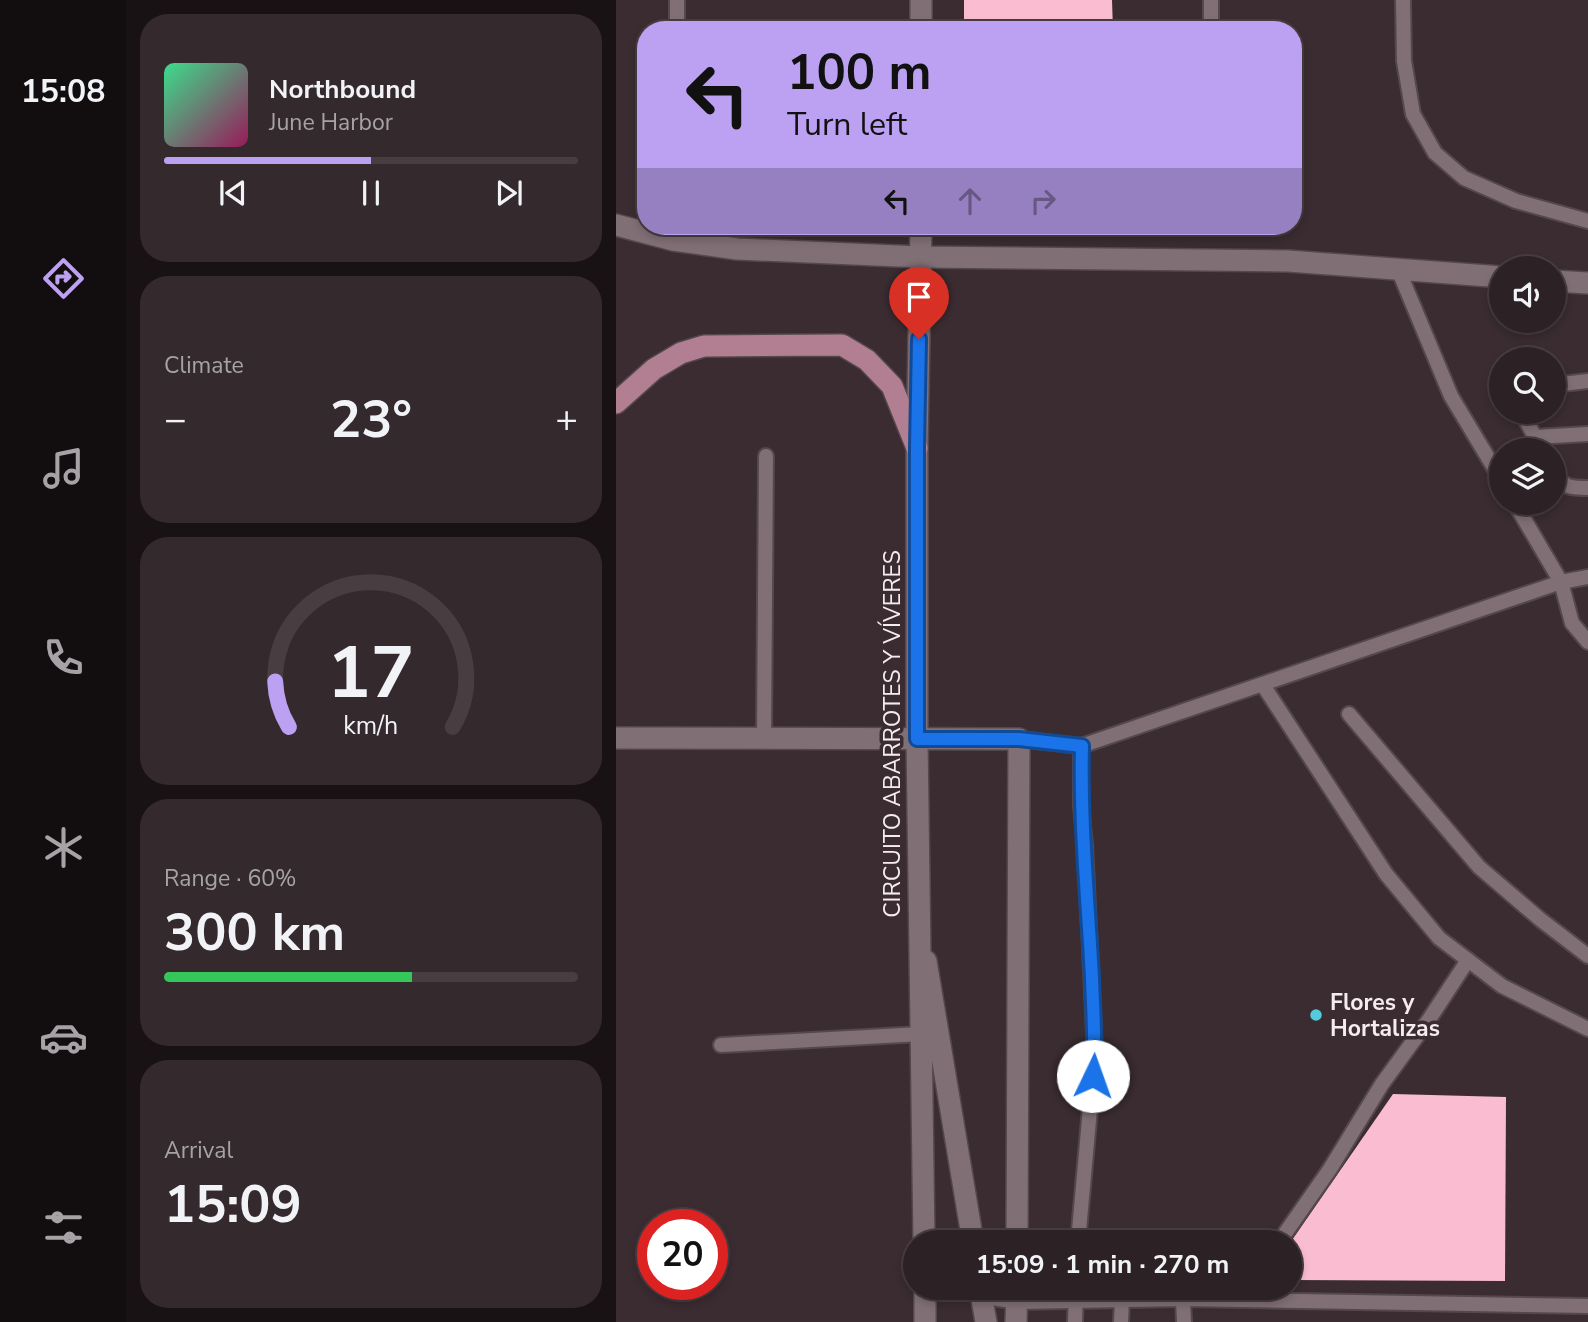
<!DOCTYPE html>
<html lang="en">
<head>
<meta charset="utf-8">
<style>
  :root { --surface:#2c2125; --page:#34292d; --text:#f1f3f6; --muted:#a6a3a7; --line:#483e42; --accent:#bca0f2 }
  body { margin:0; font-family:"Nunito Sans",sans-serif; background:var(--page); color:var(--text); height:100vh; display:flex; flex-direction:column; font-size:26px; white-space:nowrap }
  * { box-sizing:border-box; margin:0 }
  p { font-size:23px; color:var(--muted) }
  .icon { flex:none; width:38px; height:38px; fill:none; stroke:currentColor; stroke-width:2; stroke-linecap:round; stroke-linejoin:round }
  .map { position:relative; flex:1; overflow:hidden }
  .drawer { display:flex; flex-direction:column; gap:14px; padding:14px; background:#181214; width:490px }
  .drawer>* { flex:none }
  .top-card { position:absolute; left:21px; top:21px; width:665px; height:214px; border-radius:28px; box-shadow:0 4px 10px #0003,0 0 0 2px var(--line); background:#bca0f2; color:#111; overflow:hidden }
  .fabs { position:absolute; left:873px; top:256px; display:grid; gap:14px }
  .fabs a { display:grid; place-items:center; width:77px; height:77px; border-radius:50%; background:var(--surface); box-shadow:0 4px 10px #0003,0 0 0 2px var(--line); font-size:35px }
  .speed { position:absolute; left:21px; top:1209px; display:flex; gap:14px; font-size:35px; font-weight:700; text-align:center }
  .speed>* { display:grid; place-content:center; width:91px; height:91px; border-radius:50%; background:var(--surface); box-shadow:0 4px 10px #0003,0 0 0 2px var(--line); line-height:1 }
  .speed .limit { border:10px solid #d22; background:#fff; color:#111 }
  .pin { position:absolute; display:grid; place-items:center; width:60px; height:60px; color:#fff; margin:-72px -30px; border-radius:50% 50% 50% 0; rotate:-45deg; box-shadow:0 0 7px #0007 }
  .pin .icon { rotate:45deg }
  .me { position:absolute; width:77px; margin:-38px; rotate:3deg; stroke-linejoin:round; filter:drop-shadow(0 0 5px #0008) }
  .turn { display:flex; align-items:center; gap:24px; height:147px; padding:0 35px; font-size:32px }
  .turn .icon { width:91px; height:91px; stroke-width:2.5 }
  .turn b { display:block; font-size:49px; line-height:60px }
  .lanes { display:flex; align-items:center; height:66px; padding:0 35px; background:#0003; justify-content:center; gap:35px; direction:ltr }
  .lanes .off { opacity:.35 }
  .big { font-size:52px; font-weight:700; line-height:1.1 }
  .drawer .widget { flex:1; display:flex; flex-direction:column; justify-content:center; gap:10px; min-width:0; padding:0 24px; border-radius:28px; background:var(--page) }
  .drawer .dial { align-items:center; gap:0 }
  .dial svg { height:182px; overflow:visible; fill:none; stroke:var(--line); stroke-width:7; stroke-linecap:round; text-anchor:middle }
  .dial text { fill:var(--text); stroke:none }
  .song { display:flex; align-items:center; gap:21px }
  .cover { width:84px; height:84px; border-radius:10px; background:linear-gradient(135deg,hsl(150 70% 55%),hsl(330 70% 35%)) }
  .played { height:7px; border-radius:4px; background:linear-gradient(90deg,var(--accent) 50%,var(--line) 50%) }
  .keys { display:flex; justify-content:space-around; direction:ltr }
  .heat { display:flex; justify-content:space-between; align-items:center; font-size:38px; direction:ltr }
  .charge { height:10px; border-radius:5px; background:linear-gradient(90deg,#34c759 60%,var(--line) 0) }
  .trip { position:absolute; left:287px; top:1230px; width:399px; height:70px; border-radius:35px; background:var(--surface); box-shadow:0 4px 10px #0003,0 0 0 2px var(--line); font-weight:700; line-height:70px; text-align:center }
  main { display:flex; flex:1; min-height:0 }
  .menu { display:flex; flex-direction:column; width:126px; justify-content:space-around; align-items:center; background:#120d0f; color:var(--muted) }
  .menu .icon { width:49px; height:49px }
  .menu .on { color:var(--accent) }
  .menu b { font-size:32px; color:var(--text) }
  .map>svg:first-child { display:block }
  .building { fill:#fabcd1 }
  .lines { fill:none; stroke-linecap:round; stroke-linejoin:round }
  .service-casing { stroke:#54484c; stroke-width:18 }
  .minor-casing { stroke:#54484c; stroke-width:24 }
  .secondary-casing { stroke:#54484c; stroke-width:24 }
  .primary-casing { stroke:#54484c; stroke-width:24 }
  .service { stroke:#806f75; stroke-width:14 }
  .minor { stroke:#806f75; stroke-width:21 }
  .secondary { stroke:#806f75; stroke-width:21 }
  .primary { stroke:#b27e91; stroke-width:21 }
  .route-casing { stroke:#114b97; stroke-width:18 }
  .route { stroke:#1a73e8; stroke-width:12 }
  .poi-dot { fill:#53cbda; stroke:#3a2c31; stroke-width:2.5 }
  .labels { text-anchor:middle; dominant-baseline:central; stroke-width:7; stroke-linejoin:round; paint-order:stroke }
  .street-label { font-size:23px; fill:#f6ecef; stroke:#3a2c31 }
  .poi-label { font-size:23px; font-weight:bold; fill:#f6ecef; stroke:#3a2c31; text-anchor:start }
</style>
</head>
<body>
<main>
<nav class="menu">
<b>15:08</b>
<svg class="icon on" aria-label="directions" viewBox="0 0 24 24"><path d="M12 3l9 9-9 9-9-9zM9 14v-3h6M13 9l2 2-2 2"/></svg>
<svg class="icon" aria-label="music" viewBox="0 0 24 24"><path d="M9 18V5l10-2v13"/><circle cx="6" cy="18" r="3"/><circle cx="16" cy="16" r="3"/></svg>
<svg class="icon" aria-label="phone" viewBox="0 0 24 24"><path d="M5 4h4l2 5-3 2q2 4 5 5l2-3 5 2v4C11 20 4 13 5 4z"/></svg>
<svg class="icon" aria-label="climate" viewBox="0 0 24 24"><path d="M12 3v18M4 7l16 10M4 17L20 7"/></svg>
<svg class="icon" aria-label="car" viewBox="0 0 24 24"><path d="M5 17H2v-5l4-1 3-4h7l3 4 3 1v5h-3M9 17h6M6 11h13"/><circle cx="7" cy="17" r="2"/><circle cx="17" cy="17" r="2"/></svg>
<svg class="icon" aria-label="filters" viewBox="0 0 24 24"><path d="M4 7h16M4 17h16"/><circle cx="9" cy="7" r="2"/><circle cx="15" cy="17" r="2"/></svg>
</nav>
<section class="drawer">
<div class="widget">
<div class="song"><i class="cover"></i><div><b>Northbound</b><p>June Harbor</p></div></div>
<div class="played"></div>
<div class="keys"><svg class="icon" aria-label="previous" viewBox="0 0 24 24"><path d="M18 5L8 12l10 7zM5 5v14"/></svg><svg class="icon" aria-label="pause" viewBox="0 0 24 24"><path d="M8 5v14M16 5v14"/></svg><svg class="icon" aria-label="next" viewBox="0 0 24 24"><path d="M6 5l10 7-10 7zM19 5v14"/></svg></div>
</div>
<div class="widget"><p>Climate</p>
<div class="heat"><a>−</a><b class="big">23°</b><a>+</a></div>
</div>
<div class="widget dial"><svg viewBox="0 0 100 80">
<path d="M14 69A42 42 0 1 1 86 69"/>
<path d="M14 69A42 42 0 0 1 8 49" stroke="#bca0f2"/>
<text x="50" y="56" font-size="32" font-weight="700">17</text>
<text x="50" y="72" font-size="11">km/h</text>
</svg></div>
<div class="widget"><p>Range · 60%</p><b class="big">300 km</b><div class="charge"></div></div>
<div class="widget"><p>Arrival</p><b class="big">15:09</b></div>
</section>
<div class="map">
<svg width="972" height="1322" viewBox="0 0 972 1322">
  <rect width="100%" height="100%" fill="#3a2c31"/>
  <g class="building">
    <path d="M348 0H496L497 30H348Z"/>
    <path d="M777 1094 890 1097 889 1281 674 1280V1243Z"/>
  </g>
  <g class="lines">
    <g class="service-casing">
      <g id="service">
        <path d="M61 0V30"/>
        <path d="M595 0V30"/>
        <path d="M787 0 788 61 797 114 819 153 848 178 900 201 972 221"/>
        <path d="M782 269 835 396 886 481"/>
        <path d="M938 385 972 381"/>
        <path d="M905 411 926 450"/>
        <path d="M919 437 972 434"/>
        <path d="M938 472C947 488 955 488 972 488"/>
        <path d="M898 502 945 582 956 623 972 642"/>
        <path d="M647 685 770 874 823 938 886 986 972 1029"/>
        <path d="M733 714 863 867 925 920 972 956"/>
        <path d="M148 738 150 456"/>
        <path d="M403 739 465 746 945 582 972 577"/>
        <path d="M105 1045 305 1034"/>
        <path d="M462 1242 479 1053 469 845 465 806V746"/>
        <path d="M663 1242 714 1169 766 1084 812 1021 852 960"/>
        <path d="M365 1296 401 1302 567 1299 972 1306"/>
        <path d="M567 1299 568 1322"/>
        <path d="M459 1322 460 1288"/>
        <path d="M505 1322 506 1299"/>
      </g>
    </g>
    <g class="minor-casing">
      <g id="minor">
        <path d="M0 225 57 240 121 249 305 257 672 261 886 277"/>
        <path d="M938 281 972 283"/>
        <path d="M0 738 403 739 401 1242"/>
        <path d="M310 961 357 1242"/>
        <path d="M364 1288 370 1322"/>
        <path d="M400 1322 401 1288"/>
      </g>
    </g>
    <g class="secondary-casing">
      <g id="secondary">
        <path d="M305 30V0"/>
        <path d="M305 226 301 448V739L308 1242"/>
        <path d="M309 1288V1322"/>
      </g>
    </g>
    <g class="primary-casing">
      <path id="primary" d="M0 403 38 369 65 353 88 346 226 345 251 360 276 386 301 448"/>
    </g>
    <use href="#service" class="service"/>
    <use href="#minor" class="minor"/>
    <use href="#secondary" class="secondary"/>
    <use href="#primary" class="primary"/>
  </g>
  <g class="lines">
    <g class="route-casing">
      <path id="route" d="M303 339 301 448V739H403L466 746C464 823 472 901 476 978 477 1011 480 1043 477 1076"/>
    </g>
    <use href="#route" class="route"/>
  </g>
  <circle class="poi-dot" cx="700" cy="1015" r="7"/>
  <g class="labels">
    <g class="street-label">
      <text transform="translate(276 734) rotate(-90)">CIRCUITO ABARROTES Y VÍVERES</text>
    </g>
    <g class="poi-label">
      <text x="714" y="1002">Flores y<tspan x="714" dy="26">Hortalizas</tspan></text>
    </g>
  </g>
</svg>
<div class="fabs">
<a><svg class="icon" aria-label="sound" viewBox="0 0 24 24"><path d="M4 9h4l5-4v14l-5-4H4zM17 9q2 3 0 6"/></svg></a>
<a><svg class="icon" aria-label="search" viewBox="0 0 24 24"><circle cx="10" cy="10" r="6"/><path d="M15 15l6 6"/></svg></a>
<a><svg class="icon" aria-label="layers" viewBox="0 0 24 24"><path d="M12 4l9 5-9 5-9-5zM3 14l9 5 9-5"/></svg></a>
</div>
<div class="speed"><div class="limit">20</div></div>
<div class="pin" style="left:303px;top:339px;background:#d93025"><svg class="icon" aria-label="arrive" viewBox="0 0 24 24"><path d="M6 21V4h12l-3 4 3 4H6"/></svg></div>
<svg class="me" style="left:477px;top:1076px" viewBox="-20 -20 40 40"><circle r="19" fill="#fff"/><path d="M0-13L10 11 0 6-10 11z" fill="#1a73e8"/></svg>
<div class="trip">15:09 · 1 min · 270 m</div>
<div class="top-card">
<div class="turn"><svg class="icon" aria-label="left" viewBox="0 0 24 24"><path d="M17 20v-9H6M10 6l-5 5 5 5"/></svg><div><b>100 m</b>Turn left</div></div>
<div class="lanes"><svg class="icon" aria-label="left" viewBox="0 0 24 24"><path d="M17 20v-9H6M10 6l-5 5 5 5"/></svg><svg class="icon off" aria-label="ahead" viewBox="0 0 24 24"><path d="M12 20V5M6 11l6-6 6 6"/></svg><svg class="icon off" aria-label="right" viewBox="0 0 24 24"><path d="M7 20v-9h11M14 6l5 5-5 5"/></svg></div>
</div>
</div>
</main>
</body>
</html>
